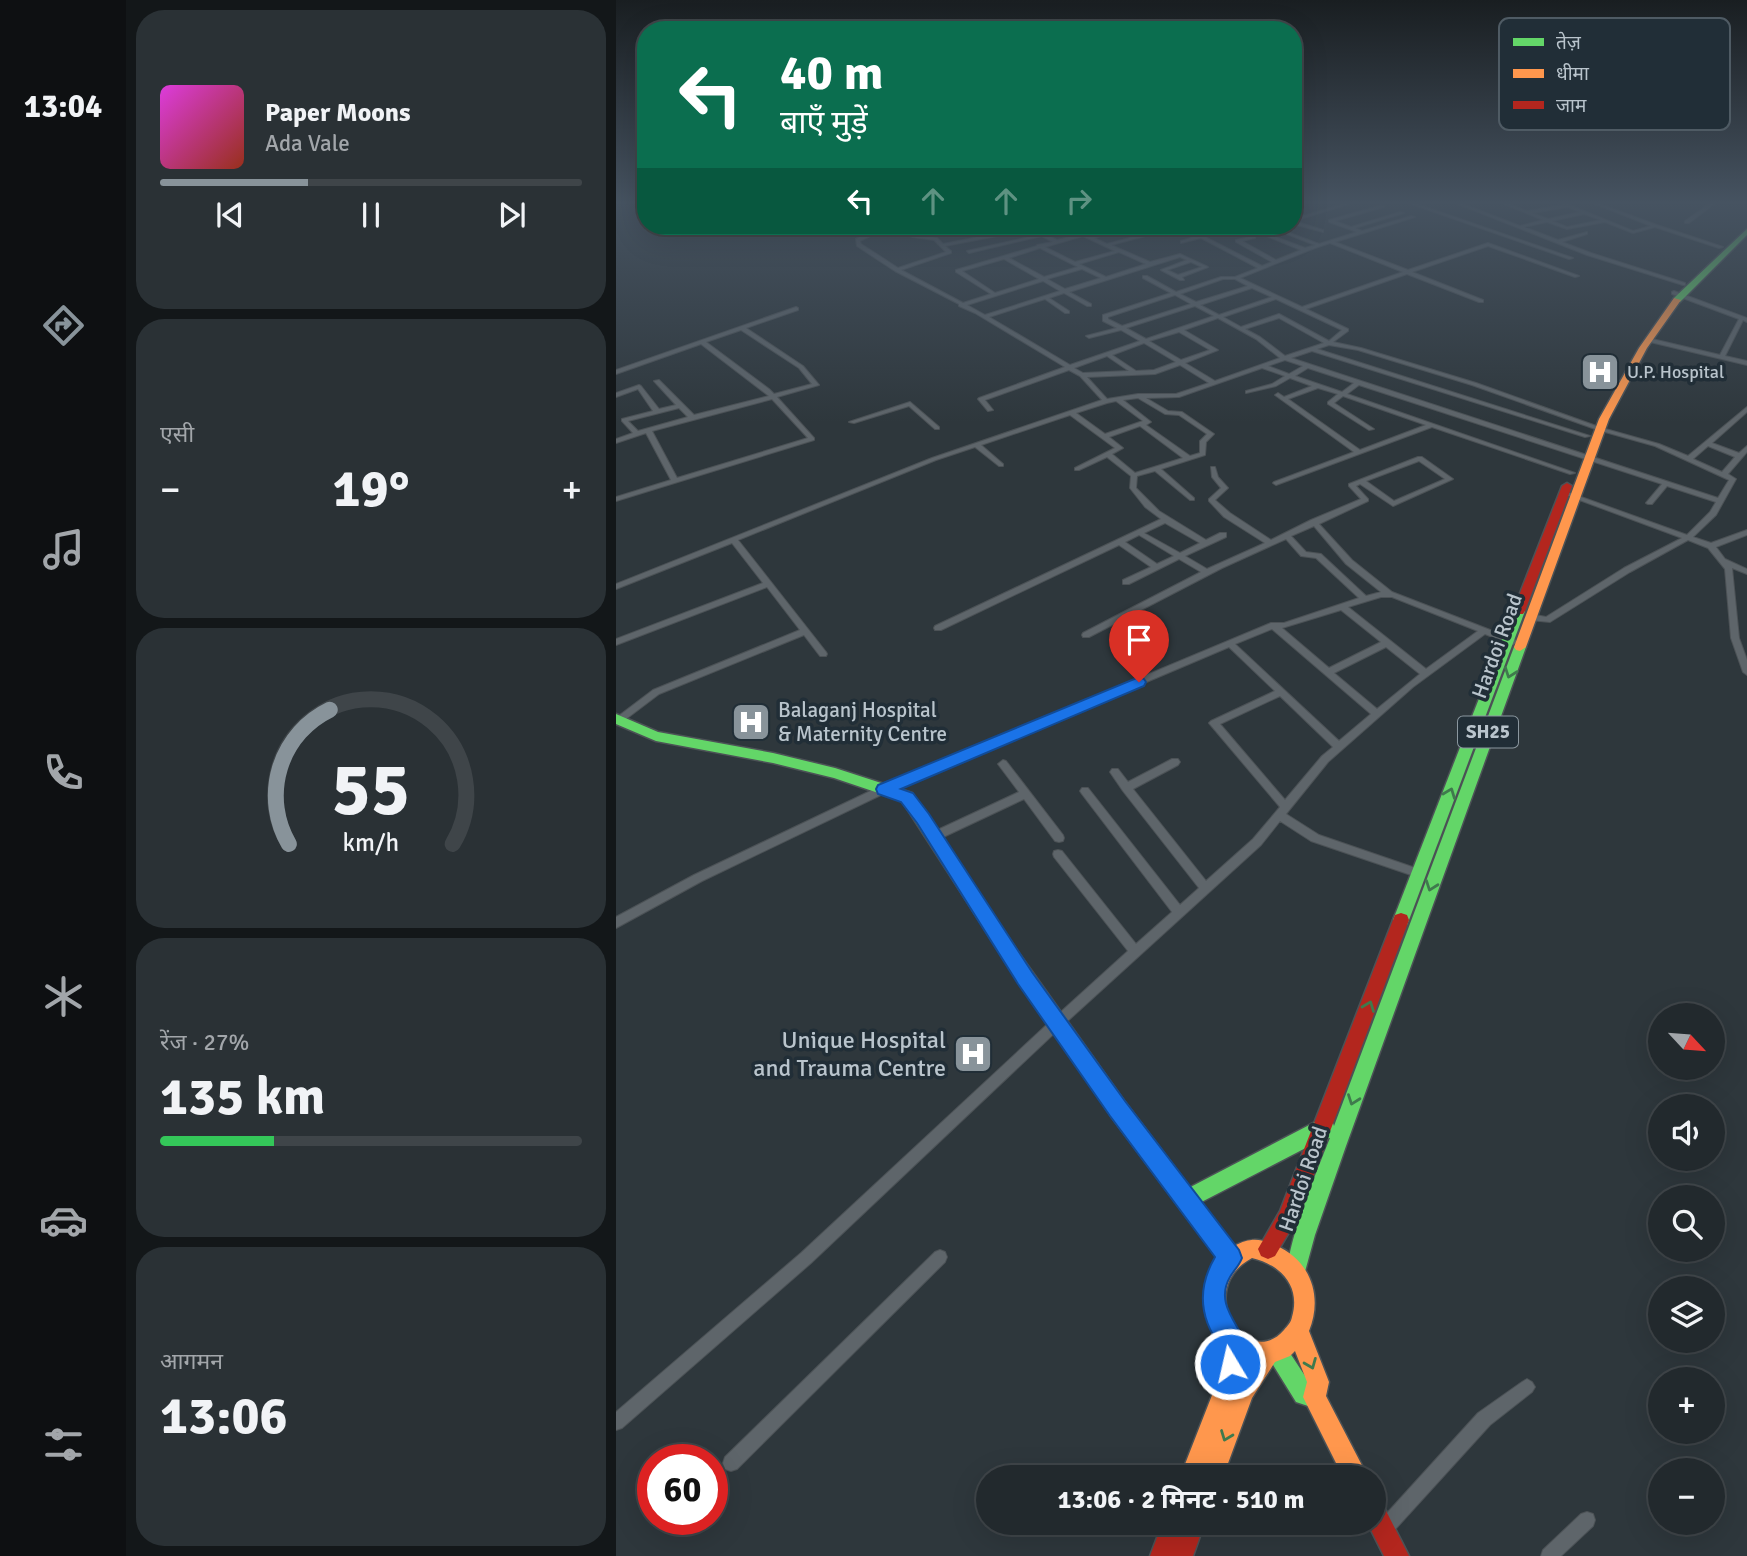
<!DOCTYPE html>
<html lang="hi">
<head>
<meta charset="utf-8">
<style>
  :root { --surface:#22292d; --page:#2a3135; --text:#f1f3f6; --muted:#a2a6aa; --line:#3f4549; --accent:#88939a }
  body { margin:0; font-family:Signika,"Noto Sans Devanagari",sans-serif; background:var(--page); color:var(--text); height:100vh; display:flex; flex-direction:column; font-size:26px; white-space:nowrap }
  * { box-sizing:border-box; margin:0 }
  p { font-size:23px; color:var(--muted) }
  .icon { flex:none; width:38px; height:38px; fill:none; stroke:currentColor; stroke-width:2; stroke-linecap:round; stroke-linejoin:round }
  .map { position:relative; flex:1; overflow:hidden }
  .side { display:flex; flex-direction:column; gap:10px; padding:10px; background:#131719; width:490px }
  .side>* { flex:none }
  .top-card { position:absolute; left:21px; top:21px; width:665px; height:214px; border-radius:28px; box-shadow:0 7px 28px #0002,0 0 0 2px var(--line); background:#0b6e4f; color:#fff; overflow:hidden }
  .needle { width:46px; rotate:116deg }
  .tools { position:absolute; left:1032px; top:1003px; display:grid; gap:14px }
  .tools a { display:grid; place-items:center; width:77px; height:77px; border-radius:50%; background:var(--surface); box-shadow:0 7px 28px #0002,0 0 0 2px var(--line); font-size:35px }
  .speed { position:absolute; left:21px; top:1444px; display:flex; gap:14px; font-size:35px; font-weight:700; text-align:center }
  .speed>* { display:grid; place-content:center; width:91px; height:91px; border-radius:50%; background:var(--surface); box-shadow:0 7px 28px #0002,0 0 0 2px var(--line); line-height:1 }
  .speed .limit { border:10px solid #d22; background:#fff; color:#111 }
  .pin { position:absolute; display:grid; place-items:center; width:60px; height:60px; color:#fff; margin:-72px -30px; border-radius:50% 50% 50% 0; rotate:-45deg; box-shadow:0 0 7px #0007 }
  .pin .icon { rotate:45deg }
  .me { position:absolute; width:77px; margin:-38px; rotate:351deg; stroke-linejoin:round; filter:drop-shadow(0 0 5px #0008) }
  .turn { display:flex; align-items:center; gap:24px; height:147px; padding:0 28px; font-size:32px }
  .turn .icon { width:91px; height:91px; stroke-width:2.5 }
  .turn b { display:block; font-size:49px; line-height:60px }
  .lanes { display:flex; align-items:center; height:66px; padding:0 28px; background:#0003; justify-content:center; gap:35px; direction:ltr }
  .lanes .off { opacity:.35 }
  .big { font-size:52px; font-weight:700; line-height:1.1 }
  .side .card { flex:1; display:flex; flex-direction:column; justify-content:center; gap:10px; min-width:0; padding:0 24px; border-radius:28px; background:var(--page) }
  .side .dial { align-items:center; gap:0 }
  .dial svg { height:182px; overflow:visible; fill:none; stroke:var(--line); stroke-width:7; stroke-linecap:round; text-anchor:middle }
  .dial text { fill:var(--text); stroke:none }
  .song { display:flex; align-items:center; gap:21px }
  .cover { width:84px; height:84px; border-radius:10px; background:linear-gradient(135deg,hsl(300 70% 55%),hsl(10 70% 35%)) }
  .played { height:7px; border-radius:4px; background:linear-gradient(90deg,var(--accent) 35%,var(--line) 35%) }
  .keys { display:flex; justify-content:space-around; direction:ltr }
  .heat { display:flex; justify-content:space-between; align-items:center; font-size:38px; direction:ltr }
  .charge { height:10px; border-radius:5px; background:linear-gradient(90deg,#34c759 27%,var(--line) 0) }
  .trip { position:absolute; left:360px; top:1465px; width:410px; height:70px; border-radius:35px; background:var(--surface); box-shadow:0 7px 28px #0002,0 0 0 2px var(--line); font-weight:700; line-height:70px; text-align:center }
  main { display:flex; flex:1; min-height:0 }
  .tab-bar { display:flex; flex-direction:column; width:126px; justify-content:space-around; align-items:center; background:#0e1012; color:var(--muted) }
  .tab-bar .icon { width:49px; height:49px }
  .tab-bar .current { color:var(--accent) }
  .tab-bar b { font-size:32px; color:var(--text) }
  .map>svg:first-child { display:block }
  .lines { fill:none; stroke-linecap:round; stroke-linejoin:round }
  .street-casing { stroke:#4c5256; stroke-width:2 }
  .fast-casing { stroke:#4c5256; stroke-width:3 }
  .slow-casing { stroke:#4c5256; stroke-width:3 }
  .jam-casing { stroke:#4c5256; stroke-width:3 }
  .street { fill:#5e656a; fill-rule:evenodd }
  .fast { fill:#63d668; fill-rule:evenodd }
  .slow { fill:#ff974d; fill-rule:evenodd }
  .jam { fill:#b3261e; fill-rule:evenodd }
  .oneway { stroke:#3f7a4d }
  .route { fill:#1a73e8; stroke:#114b97; stroke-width:2 }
  .labels { text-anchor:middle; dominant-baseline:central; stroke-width:7; stroke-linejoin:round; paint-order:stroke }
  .far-poi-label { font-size:18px; fill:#b9c4cc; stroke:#212e37; text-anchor:start }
  .shield { fill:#212e37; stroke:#8b979f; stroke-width:2 }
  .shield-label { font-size:19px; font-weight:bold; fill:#b9c4cc }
  .street-label { font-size:21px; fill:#b9c4cc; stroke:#212e37 }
  .poi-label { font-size:21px; fill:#b9c4cc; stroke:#212e37; text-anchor:start }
  .near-poi-label { font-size:24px; fill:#b9c4cc; stroke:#212e37; text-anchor:end }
  .key { fill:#212e37; stroke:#4f5b64; stroke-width:2 }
  .key-label { font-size:19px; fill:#b9c4cc }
</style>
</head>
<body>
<main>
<nav class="tab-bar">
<b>13:04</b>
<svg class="icon current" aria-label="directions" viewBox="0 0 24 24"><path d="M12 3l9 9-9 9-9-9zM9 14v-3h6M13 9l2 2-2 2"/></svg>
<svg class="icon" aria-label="music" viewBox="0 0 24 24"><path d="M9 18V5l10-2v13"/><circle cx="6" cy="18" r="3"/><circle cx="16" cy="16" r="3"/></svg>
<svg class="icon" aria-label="phone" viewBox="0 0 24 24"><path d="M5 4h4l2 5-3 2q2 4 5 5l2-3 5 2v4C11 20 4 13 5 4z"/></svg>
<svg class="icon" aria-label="climate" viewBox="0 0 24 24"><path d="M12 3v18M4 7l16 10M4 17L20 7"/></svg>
<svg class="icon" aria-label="car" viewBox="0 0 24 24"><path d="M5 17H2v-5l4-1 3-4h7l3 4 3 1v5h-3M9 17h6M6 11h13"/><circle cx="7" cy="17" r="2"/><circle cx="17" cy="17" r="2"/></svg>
<svg class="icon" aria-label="filters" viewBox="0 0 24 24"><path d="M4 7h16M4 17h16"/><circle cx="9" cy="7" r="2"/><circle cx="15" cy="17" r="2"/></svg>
</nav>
<section class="side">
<div class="card">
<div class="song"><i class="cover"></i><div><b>Paper Moons</b><p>Ada Vale</p></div></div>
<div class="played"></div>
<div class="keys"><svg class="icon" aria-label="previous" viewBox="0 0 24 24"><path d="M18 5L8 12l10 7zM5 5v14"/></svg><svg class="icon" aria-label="pause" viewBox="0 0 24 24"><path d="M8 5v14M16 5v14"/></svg><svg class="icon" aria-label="next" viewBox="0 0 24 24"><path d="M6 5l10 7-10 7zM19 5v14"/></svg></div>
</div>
<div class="card"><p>एसी</p>
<div class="heat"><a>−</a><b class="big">19°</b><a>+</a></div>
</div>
<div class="card dial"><svg viewBox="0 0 100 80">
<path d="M14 69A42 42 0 1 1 86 69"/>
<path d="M14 69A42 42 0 0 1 32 10" stroke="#88939a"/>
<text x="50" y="56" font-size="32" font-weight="700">55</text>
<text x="50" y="72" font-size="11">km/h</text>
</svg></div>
<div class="card"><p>रेंज · 27%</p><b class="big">135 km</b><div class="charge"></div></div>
<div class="card"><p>आगमन</p><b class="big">13:06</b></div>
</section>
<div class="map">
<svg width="1131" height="1556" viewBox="0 0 1131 1556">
  <rect width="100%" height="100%" fill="#2e373c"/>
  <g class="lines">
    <g class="street-casing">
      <g id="street">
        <path d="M683 204H689L677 208V206Z"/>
        <path d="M727 204H733L678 221 707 230V232L677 224V219Z"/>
        <path d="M795 204H801L957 258 953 259Z"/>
        <path d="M842 204H847L904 226 927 220 888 204H893L911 211 951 204 1017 231 1035 226 979 204H984L1041 225 1107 247 1103 248 1039 227 1017 233 989 222 951 229 931 222 908 227 942 240 971 232V234L946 242 975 253 1069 283V285H1067L971 255ZM952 207 964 212 932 219 916 213ZM968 214 985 220 951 227 936 221Z"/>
        <path d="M1093 204H1098L1073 223H1069V221Z"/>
        <path d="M766 205 768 207 719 221 735 227 784 212 788 213 739 228 746 231 795 216 799 217 719 242 792 270 872 243 963 276 959 277 872 246 796 272 867 300V302H863L791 274 690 309 732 329V331L717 342 745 348 860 383 986 428 1043 444 1072 456 1131 407V412L1096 443 1123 453 1131 446V452L1112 474 1120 479 1100 515 1077 537 1095 543 1131 530V535L1100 547 1109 559 1131 569V574L1116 568 1123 638 1131 660V675L1127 672 1115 638 1109 569 1092 548 1072 540 1014 572 934 622 914 620 910 617 914 614 930 617 1008 568 1066 538 950 495V493H954L1071 535 1094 512 1100 502 1051 486 1036 504H1032L1030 503 1046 484 743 385 731 394 959 473 954 474 816 427 660 485 657 483 658 482 738 452 659 395 662 393 668 397 696 386 674 378 660 386 630 393V391L656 384 669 376 646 368 563 397 530 398 552 411 566 412 598 434 590 442 589 455 545 469 578 498V500H574L539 471 521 476 520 488 543 511 590 540 604 533H610V537L569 556 591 569 649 543 608 517 593 501V499L605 488 596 477 595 467H599L602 477 612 488 599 500 614 513 655 540 695 520 745 499 733 486V484L802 457H806L837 479 777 506 744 484 740 486 752 499V501L703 524 736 560 776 592 900 640 901 642 897 645 869 634 797 687 712 762 670 814 703 835 808 871 809 874 808 877 804 878 695 841 664 821 645 845 445 1027 195 1263 6 1428 0 1430V1412L185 1253 437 1019 512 951 438 857 437 854 438 851 442 850 446 851 520 944 556 912 466 794 464 791 466 788H472L564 905 583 888 507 791 494 772 496 769H502L512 782 556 759H562L564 762 562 765 517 789 590 881 637 839 664 807 593 723 595 721 659 691 613 647 271 792 86 881 0 928V917L78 875 265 786 655 623H668L743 598 700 558 685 556 670 539 606 568 473 637H467L466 635 467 633 585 572 563 559 513 584H507V580L535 567 503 545 325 630H319L318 628 319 626 545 519 529 507 514 488 515 476 491 457 463 470H459V468L499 448 454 415 365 445 387 464V466H383L359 447 320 460 122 540 210 652 211 654 210 656H204L188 635 43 694 6 722H0V718L37 690 184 630 151 587 0 645V639L147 583 116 543 0 589V584L316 458 486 400 464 376 453 370 369 400 377 410 372 411 362 399 363 398 449 367 359 313 343 306V304L279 271 241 246 240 239 267 226H276L300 235 321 238 327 244 409 228 406 226H411L441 240 467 234 474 236 509 226H515L478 238 491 244 559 226H568L589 235V237L646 266 656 262 620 242V240L639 236V238L626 241 660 260 685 250 626 226H631L689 248 699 245 650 226H655L703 244 741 232 713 222V220ZM272 227 297 237 318 240 330 252 282 268 245 244 244 241ZM564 227 581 236 565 241V243L585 238 642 268 619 277H605L560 292 531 276H527V278L555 293 487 315V321L501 328 470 336 473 338 505 330 524 341 454 365 373 317 429 299 449 313H453V311L433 298 448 293 471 306H475V304L453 292 564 257 571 260 545 270 564 280H568L566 277 592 267 564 254 534 262 495 245ZM413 230 422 235 351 251 353 253 426 236 437 242 421 245V246L340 270V272L375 294 347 303 285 270 335 253V251L329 246ZM467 236 499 251 459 262 429 247ZM714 243 787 272 686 307 624 278 699 248ZM424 248 462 267 428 277 393 258ZM503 252 530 264 490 277 463 264ZM388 259 423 279 379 293 346 271ZM575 262 586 267 562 275 551 270ZM466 269 485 278 449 289 431 279ZM607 279H619L632 286 580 302 564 294ZM427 281 444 291 369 315 351 305ZM636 288 656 297 603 315 584 305ZM559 295 575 304 506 326 492 319V317ZM660 299 726 330 713 341 663 314 625 327 607 317ZM579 306 598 316 530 339 510 328ZM602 318 640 339 664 358 599 381 569 363 602 350 568 330ZM663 318 708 343 669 356 644 337 629 329ZM563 332 594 350 565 360 533 341ZM528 343 560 362 538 370 520 371 496 355ZM713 345 742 350 856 385 982 430 1039 446 1113 480 1102 498 675 358 696 351 969 437 974 436 701 349ZM491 356 513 371 467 373 458 368ZM669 360 687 366 673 374 652 366ZM564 365 593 383 560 394H522L491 399 471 377 539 374ZM692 368 738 383 726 392 679 376ZM702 388 722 394 712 402V404L753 430 758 429 718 403 727 396 810 425 744 450 672 399ZM522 398 549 414 563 415 591 434 584 441V453L574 456 530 425 535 422 507 400ZM500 401 527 421 489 434 460 413 491 403ZM524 426 567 458 519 473 496 454 507 448 493 437ZM1092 446 1119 457 1106 472 1077 459ZM803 461 829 479 778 501 750 481ZM549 523 584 543 564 553 528 533ZM698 526 730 564 765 592 750 596 705 554 690 552 675 536ZM523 535 558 556 541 564 509 542ZM765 597H776L862 631 810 669 732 607ZM725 610 765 642 713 668 666 628ZM656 629 755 714 723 741 619 644ZM770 647 804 674 761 709 718 673ZM664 696 717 747 706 756 669 800 604 724Z"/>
        <path d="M379 226H386L379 228 377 227Z"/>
        <path d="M590 226H595L613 235 609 236Z"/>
        <path d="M1058 291 1131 318V322L1127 320 1109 356 1131 361V365L1030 341V339L1032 338 1104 355 1123 319 1056 294V292Z"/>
        <path d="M180 307 182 308V310L130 328 187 366 203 385 161 397 198 438V440L0 501V497L55 480 30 433 0 443V439L17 433 6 421V419L37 411 22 389 0 397V393L23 385 25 386 43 409 60 405 38 381 43 380 78 415 153 396 85 344 0 374V370ZM125 330 183 368 196 384 158 394 153 389 90 342ZM156 399 192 438 61 478 36 431ZM63 408 72 417 22 431 12 421Z"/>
        <path d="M294 402 323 427V429H319L293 406 238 423 233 422Z"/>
        <path d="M387 760 390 761 447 835 448 838 447 841 443 842 439 841 408 799 323 839 319 840 315 839 314 836 315 833 403 792 382 764Z"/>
        <path d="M324 1250 329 1252 331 1257 329 1262 121 1469 115 1471 109 1469 107 1463 109 1457 319 1252Z"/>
        <path d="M911 1379 916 1382 919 1387 916 1392 874 1425 774 1535 768 1537 762 1535 760 1529 762 1523 862 1413 906 1382Z"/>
        <path d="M971 1512 977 1514 979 1520 977 1526 945 1556H925L927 1550 965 1514Z"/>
      </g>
    </g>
    <g class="fast-casing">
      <g id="fast">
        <path d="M1131 229V235L1064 302H1058V298Z"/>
        <path d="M903 607 909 611 793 920 791 925 785 927 779 925 777 920 897 611Z"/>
        <path d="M904 643 910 647 730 1146 699 1235 687 1279 680 1282 673 1279C664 1259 704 1163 714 1138L707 1139 570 1210 563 1207 560 1200 563 1193 699 1122 706 1120 717 1123 718 1126 898 647Z"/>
        <path d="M0 714 42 732 157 753 219 768 296 793 400 949 402 954 400 959 394 961 388 959 286 801 218 778 157 763 40 741 0 724Z"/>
        <path d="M660 1341 668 1344 695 1385 706 1389 709 1397 706 1405 698 1408 680 1402 649 1352 652 1344Z"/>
      </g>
    </g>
    <g class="slow-casing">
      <g id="slow">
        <path d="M1058 298 1065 300 1031 348 993 419 910 647 904 651 900 650 898 647 983 419 1023 348Z"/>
        <path d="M394 947 400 949 509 1102 618 1246C634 1238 642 1238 659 1245 695 1260 707 1297 693 1331L713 1382 710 1396 752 1477H727L687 1397 691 1382 679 1351 674 1356 659 1362 636 1398 607 1477H564L600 1385 607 1346C584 1314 582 1292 602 1259L495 1116 388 959 386 954 388 949ZM636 1258C665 1265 685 1286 676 1317 675 1323 671 1326 668 1330 632 1372 576 1290 636 1258ZM626 1359 633 1362 624 1376Z"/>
      </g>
    </g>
    <g class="jam-casing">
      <g id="jam">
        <path d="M951 483 956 486 909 611 907 614H899L897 611 946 486Z"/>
        <path d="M785 913 791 915 793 920 682 1217 659 1256 652 1259 645 1256 642 1249 664 1211 777 920 779 915Z"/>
        <path d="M758 1499 766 1503 793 1556H768L751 1522H758Z"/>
        <path d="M547 1522H589L577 1556H534Z"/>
      </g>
    </g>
    <use href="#street" class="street"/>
    <use href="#fast" class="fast"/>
    <use href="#slow" class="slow"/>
    <use href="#jam" class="jam"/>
  </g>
  <defs><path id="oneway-chevron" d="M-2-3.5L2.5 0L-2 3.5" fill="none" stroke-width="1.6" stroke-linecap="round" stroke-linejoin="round" transform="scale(1.75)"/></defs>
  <g class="oneway">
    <use href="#oneway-chevron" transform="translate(894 673) rotate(110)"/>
    <use href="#oneway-chevron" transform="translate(834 793) rotate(-69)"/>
    <use href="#oneway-chevron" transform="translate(815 886) rotate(110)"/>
    <use href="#oneway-chevron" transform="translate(753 1006) rotate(-69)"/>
    <use href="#oneway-chevron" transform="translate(737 1100) rotate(110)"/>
    <use href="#oneway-chevron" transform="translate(695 1364) rotate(68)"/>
    <use href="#oneway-chevron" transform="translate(610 1436) rotate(111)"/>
  </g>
  <linearGradient id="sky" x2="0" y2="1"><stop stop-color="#191e21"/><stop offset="0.48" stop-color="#465361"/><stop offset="1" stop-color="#465361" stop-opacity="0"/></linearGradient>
  <rect width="1131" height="422" fill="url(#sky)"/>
  <path class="route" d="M523 677 528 679 530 682 528 686 285 789 297 793 313 814 416 972 509 1101 623 1250 626 1258C623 1266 618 1270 614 1277 599 1303 621 1322 630 1344L623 1373 614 1377 606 1373 602 1364 605 1347C583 1318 581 1288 599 1257L494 1116 402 984 301 823 285 802 262 794 260 789 262 785Z"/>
  <defs>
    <g id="hospital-square" transform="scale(2.0125)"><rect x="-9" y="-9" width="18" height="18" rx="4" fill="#88939a" stroke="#212e37"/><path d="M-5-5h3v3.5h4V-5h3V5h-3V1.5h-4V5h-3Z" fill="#fff"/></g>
  </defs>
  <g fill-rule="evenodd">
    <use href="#hospital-square" x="984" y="372"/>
    <use href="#hospital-square" x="135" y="722"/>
    <use href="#hospital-square" x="357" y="1054"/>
  </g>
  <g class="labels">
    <g class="far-poi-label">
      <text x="1011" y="372">U.P. Hospital</text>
    </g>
    <rect class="shield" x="842" y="716.5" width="60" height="31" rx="5"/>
    <g class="shield-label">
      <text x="872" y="732">SH25</text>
    </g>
    <g class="street-label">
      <text transform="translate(881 646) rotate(-70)">Hardoi Road</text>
      <text transform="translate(687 1179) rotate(-71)">Hardoi Road</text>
    </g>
    <g class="poi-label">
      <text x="162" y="710">Balaganj Hospital<tspan x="162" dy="24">&amp; Maternity Centre</tspan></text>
    </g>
    <g class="near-poi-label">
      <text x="330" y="1040">Unique Hospital<tspan x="330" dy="28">and Trauma Centre</tspan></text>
    </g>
  </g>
  <rect x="883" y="18" width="231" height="112" rx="10" class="key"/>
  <rect x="897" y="38" width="31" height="8" fill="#63d668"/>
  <rect x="897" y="69" width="31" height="9" fill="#ff974d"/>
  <rect x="897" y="101" width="31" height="8" fill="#b3261e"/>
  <g class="key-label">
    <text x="940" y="49">तेज़</text>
    <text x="940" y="80">धीमा</text>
    <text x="940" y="112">जाम</text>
  </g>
</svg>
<div class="tools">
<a><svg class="needle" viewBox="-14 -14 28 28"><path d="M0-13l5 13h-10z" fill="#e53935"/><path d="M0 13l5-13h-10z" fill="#a2a6aa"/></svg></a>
<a><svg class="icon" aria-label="sound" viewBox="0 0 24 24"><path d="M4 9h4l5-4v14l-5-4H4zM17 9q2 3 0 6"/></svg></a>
<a><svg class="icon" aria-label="search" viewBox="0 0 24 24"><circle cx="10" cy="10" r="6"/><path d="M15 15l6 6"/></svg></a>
<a><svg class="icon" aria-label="layers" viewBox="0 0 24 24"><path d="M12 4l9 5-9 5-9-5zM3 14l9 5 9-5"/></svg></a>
<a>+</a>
<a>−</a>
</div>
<div class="speed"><div class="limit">60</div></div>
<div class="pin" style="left:523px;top:682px;background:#d93025"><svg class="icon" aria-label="arrive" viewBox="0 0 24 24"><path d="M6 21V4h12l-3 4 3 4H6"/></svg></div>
<svg class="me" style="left:614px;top:1364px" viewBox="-20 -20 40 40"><circle r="17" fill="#1a73e8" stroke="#fff" stroke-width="3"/><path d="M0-11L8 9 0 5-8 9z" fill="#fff"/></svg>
<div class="trip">13:06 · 2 मिनट · 510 m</div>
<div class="top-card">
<div class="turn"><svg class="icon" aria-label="left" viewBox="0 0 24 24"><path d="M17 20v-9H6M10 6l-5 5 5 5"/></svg><div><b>40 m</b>बाएँ मुड़ें</div></div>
<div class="lanes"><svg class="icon" aria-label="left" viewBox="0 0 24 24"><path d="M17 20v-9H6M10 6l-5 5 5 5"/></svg><svg class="icon off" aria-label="ahead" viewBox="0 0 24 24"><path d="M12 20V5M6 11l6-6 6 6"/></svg><svg class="icon off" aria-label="ahead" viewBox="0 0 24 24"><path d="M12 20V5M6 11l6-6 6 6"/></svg><svg class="icon off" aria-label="right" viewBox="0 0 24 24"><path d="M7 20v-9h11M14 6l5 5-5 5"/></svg></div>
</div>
</div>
</main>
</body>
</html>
